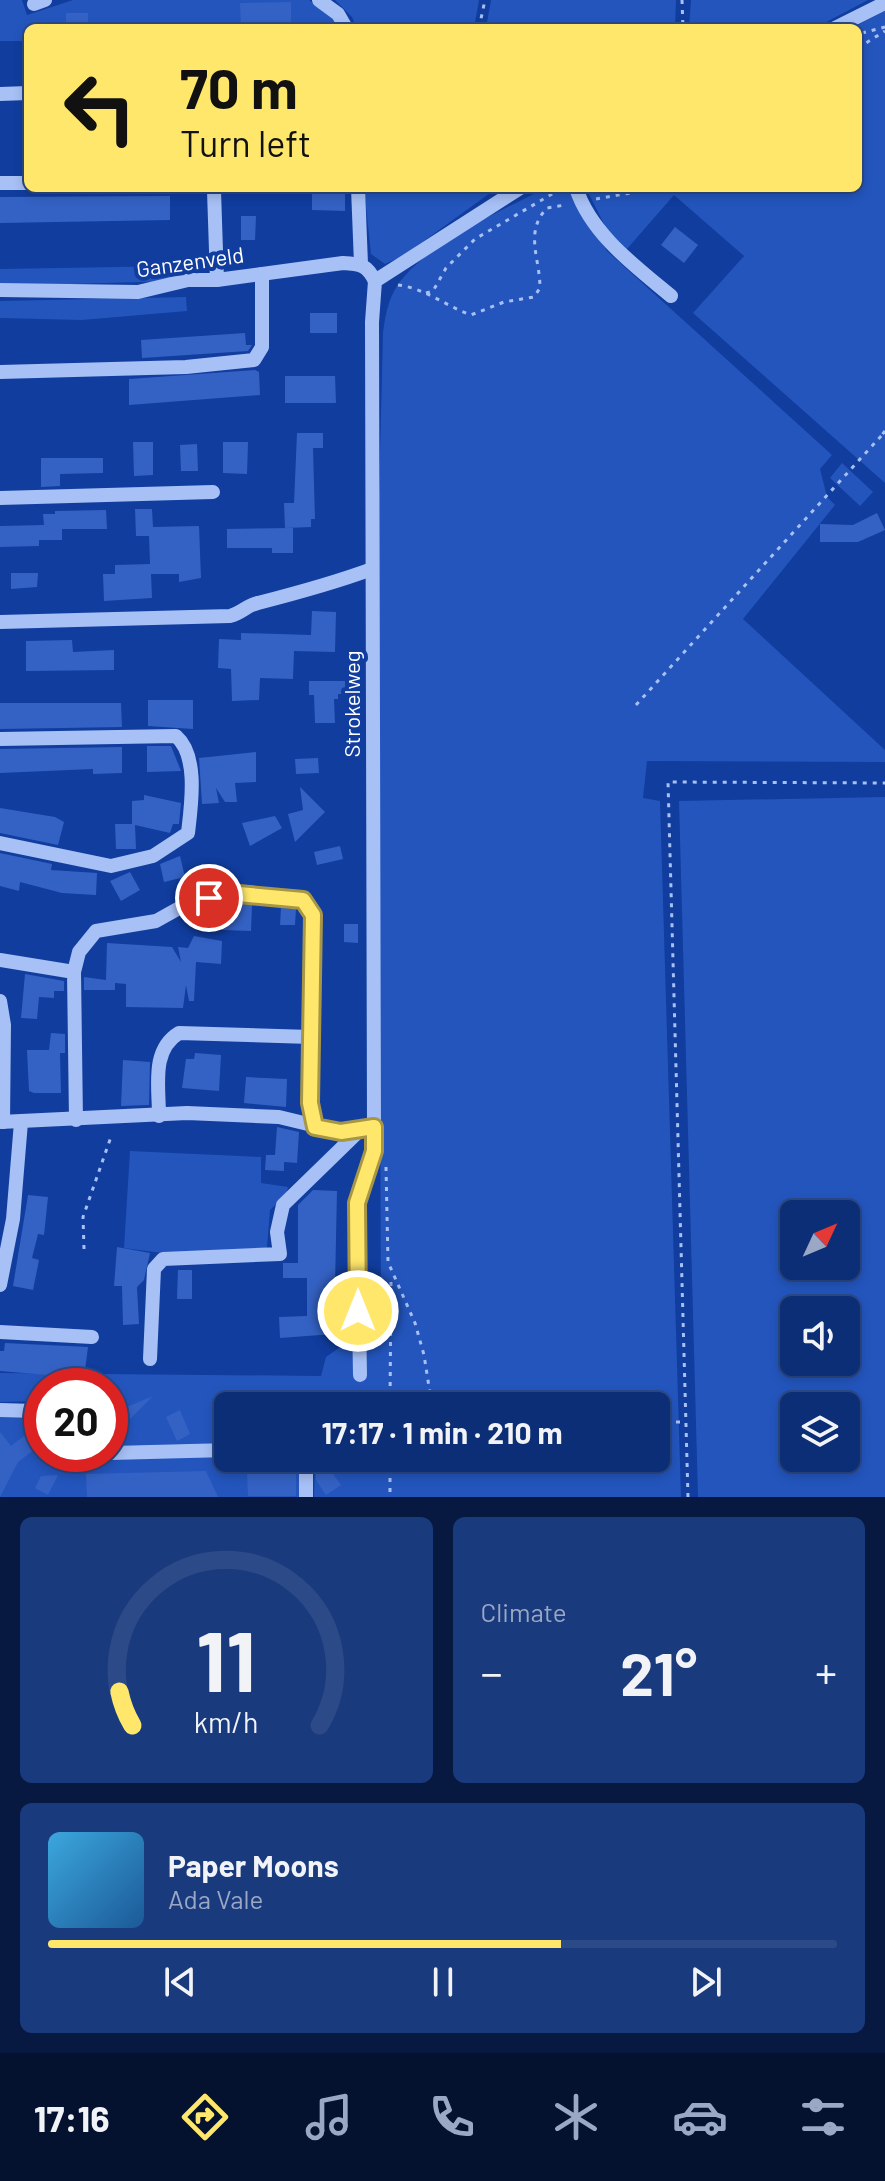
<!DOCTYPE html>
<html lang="en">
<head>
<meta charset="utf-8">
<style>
  :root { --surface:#0c2e76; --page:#1a3a7e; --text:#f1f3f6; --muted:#9aa8c5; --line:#2c4a88; --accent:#ffe76b }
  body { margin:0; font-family:Barlow,sans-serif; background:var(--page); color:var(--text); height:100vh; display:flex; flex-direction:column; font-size:30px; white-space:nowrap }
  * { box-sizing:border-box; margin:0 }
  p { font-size:26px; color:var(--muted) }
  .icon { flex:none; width:44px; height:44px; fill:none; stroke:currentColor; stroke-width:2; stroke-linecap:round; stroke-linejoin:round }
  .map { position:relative; height:1497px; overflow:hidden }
  .drawer { display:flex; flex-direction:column; gap:20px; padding:20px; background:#071941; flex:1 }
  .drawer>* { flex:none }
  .banner { position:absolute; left:24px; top:24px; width:838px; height:168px; border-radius:12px; box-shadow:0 4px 12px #0003,0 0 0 2px var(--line); background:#ffe76b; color:#111; overflow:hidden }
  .needle { width:52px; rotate:46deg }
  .tools { position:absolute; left:780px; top:1200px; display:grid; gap:16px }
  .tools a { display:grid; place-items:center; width:80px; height:80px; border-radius:12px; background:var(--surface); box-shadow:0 4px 12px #0003,0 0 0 2px var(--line); font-size:40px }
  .speed { position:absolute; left:24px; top:1368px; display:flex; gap:16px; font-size:40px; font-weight:700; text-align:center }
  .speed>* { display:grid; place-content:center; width:104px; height:104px; border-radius:50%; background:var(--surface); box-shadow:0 4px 12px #0003,0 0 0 2px var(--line); line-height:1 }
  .speed .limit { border:12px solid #d22; background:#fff; color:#111 }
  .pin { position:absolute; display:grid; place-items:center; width:68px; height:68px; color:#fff; margin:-34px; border:4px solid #fff; border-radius:50%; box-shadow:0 2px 8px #0007 }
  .me { position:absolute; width:88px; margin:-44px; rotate:0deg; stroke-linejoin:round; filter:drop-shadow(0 0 6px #0008) }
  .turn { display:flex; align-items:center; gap:28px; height:168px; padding:0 24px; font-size:36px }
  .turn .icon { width:104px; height:104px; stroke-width:2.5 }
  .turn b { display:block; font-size:56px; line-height:68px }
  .big { font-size:60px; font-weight:700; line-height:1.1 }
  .drawer .tile { flex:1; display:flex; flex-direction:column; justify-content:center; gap:12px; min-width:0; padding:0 28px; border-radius:12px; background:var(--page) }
  .drawer .dial { align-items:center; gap:0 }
  .dial svg { height:208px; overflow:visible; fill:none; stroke:var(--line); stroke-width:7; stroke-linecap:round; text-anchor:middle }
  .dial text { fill:var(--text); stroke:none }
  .song { display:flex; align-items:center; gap:24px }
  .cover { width:96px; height:96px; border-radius:12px; background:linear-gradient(135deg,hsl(200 70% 55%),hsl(210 70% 35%)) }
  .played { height:8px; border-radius:4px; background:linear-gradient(90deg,var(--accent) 65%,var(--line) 65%) }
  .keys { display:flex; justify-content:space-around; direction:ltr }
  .heat { display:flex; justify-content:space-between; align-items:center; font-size:44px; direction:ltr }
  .drawer .tiles { flex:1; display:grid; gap:20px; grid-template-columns:1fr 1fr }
  .tile:last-child { grid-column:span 2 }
  .trip { position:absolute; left:214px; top:1392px; width:456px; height:80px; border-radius:12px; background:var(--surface); box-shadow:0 4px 12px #0003,0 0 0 2px var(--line); font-weight:700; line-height:80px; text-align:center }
  .menu { display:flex; height:128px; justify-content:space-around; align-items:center; background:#05122f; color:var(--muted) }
  .menu .icon { width:56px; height:56px }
  .menu .active { color:var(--accent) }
  .menu b { font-size:36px; color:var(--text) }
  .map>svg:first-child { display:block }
  .green { fill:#2355bd; fill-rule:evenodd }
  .building { fill:#3462c4 }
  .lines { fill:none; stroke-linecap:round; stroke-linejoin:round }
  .path { stroke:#a7c0f5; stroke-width:3; stroke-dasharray:4 6; stroke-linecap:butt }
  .minor { stroke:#a7c0f5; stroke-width:14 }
  .route-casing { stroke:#a69646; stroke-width:20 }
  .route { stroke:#ffe76b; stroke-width:14 }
  .labels { text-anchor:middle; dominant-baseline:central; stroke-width:8; stroke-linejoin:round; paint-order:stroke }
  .street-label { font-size:22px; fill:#fff; stroke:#103d9e }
</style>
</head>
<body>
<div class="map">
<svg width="885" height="1497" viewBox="0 0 885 1497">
  <rect width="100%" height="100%" fill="#103d9e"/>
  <g class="green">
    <path d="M0 0H22L27 15 73 0H309L331 15 342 28H28V41H0Z"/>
    <path d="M335 0H479L474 28H357L352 17Z"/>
    <path d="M491 0H676L675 28H486Z"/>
    <path d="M691 0H868L815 28H689Z"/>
    <path d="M885 11V483L693 313 744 256 674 195 627 249 607 230 586 188H858V28H852Z"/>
    <path d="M364 188H497L403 256 385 264 371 254Z"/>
    <path d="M546 188H568L607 251 832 455 820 469 827 497 835 505 743 619 885 750V762L647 761 643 798 660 801 681 1497H314L315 1458H656V1406H228V1443L110 1446V1386H42V1401L0 1402V1373L321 1376 326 1357 381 1319 378 536 383 333C385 317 388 300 397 286 424 245 502 210 546 188Z"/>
    <path d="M178 266 179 281 0 286V269Z"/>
    <path d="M186 297 187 311 82 320 0 318V301Z"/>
    <path d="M842 463 873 492 860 506 830 478Z"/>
    <path d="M885 797V1497H698L679 801ZM794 1214H846V1266H794ZM794 1310H846V1362H794ZM794 1406H846V1458H794Z"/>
    <path d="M130 1151 261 1157V1183L288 1187 286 1195 270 1210 267 1247 259 1252 162 1253 124 1248Z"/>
    <path d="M39 1416 42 1454H72L77 1458 228 1455V1458H302L300 1497H0V1417Z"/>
  </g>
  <g class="building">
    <path d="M291 2V27L241 28 240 3Z"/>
    <rect x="66" y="13" width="22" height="15"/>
    <path d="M312 188H345V211L312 210Z"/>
    <path d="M170 196V220L0 223V197Z"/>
    <path d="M241 216H256L255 240H241Z"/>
    <path d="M675 227 698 245 684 263 661 245Z"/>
    <rect x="310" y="313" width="27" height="20"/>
    <path d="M245 333 246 345H252L248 351 142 358 141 340Z"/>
    <path d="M255 370 259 372 260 395 129 405V379Z"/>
    <path d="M285 376H335L336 403H285Z"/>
    <path d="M297 433H323V448H313L315 519H311V527L285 528 284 503H294Z"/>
    <path d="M133 442H153V475L134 476Z"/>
    <path d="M223 442H248L247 474 223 473Z"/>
    <path d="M197 444 198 471H181L180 445Z"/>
    <path d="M41 458H103V473L60 474V486L41 487Z"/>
    <path d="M135 509H152L153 527 199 526 201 578 179 582V574H151L152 598 104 601 103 574H115V565L150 564 149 536H136Z"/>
    <path d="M106 510 107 529H62V540H39V546L0 547V526L44 525 43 514H55V511Z"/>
    <path d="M877 513 885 530 858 542H820V524L853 525Z"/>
    <path d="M293 528V553H272V548H227V529Z"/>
    <path d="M11 573H38L37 587 11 589Z"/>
    <path d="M312 611 336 612 335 652 294 651 293 679 260 678 259 700 232 701 231 669 218 668 219 639 241 640V633L311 635Z"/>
    <path d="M72 640 73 652 114 650V670L26 671V641Z"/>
    <path d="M309 681H345V694H338V699H334L335 723H315L314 695H309Z"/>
    <path d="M148 700H193V729L148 726Z"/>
    <path d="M0 703H121L122 727 0 729Z"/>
    <path d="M147 746H171L181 771 147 772Z"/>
    <path d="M122 747V773L93 774V769L0 773V749Z"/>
    <path d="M256 752V782L235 783 237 802H225L216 788 219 803 202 804 199 758Z"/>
    <path d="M318 758 319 773 296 774 295 759Z"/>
    <path d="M300 787 325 812 295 842 288 814 303 810Z"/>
    <path d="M144 795 181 803 179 824H173L170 833 135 825 136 849H116L115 824H132V801L144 800Z"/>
    <path d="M0 808 55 817 64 822 58 845 0 833Z"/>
    <path d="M275 816 282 828 250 846 242 823Z"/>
    <path d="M340 846 343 859 317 865 314 852Z"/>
    <path d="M0 853 52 864 51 870 97 873 96 895 62 893 20 882 19 891 0 886Z"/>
    <path d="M180 856 185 877 164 882 160 864Z"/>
    <path d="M130 872 140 890 121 901 110 881Z"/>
    <path d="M229 903 252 905 251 931 222 930 217 906Z"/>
    <path d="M281 908 296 909 295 925H280Z"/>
    <path d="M344 924H358V943L344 942Z"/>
    <path d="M194 936 222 941 221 964 196 962 194 1001H189L186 985 183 1008 126 1007V984L115 983V990H84V977L106 980 107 943 172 947 181 962 178 947 188 948Z"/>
    <path d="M25 974 64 981V991H54V998L39 997 37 1019 21 1018Z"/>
    <path d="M51 1033 65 1034V1053H60L61 1093H34L29 1091 27 1050H49Z"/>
    <path d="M195 1053 221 1055 219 1091 182 1088 186 1059H194Z"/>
    <path d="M123 1060 150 1062 149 1105 121 1106Z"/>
    <path d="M246 1077 287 1079 286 1107 244 1103Z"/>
    <path d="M277 1127 299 1132 297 1163 284 1162V1171L265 1170 266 1155H275Z"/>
    <path d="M313 1190 337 1191 334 1334 280 1338 279 1317 307 1316V1278H283V1263H298V1205Z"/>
    <path d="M28 1195 48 1197 44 1235 38 1234 32 1258 39 1260 33 1290 13 1286Z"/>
    <path d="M117 1247 150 1253 144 1280 137 1287 139 1324 123 1325 122 1286H114Z"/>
    <path d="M178 1270H192V1299H177Z"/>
    <path d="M5 1343 88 1347 84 1378 0 1371V1351H4Z"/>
    <path d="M153 1396 110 1439V1414Z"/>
    <path d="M180 1410 190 1434 177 1441 166 1417Z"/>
    <path d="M37 1426 42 1427V1444L18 1462 0 1497V1432L11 1446Z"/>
    <path d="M327 1465 341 1485 326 1495 316 1480V1472Z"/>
    <path d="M296 1469V1496H248L247 1472Z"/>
    <path d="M206 1471 218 1497H87L86 1474Z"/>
    <path d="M58 1475 48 1495 35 1488 41 1476Z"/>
  </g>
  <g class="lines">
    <g class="path">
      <path d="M682 0 683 28"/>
      <path d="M479 28 485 0"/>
      <path d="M862 33 885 27"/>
      <path d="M858 48 885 31"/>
      <path d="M596 199 659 188"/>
      <path d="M398 285C424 288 446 306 471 315L504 302 534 297 540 288C540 258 524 232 547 208L565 205"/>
      <path d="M426 293 433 291 446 268 475 239 559 190"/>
      <path d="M885 431 882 435 885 437"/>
      <path d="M636 705 882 435"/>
      <path d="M386 1167 388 1262 415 1323 424 1355 432 1406"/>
      <path d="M84 1249 83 1217 112 1134"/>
      <path d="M390 1406 391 1278"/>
      <path d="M656 1422H684"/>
      <path d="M390 1458V1497"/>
      <path d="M688 1497 668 782 885 783"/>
    </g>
    <g class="minor">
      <path d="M319 0 338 14 346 28"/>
      <path d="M34 4 45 0"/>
      <path d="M835 28 885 3"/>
      <path d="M0 94 28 93"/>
      <path d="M0 183H28"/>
      <path d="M211 188 214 191 217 280"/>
      <path d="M358 188 361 264"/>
      <path d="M576 188C591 234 635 266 671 296"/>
      <path d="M0 290 138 292 188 280H217L343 263C361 264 367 265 375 281"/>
      <path d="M0 372 186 367 254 360 262 347V274"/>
      <path d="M0 498 213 492"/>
      <path d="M0 622 230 616C242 613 247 605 258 603 297 593 334 583 372 569"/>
      <path d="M0 739 176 736C199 756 191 806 188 833L153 856 111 866 0 843"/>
      <path d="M0 960 74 972 76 1120"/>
      <path d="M74 972 79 952 96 931 156 921 190 902 228 893 303 900 313 915 310 1103 315 1127"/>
      <path d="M0 1001 4 1025 3 1122"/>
      <path d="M159 1116C159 1086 151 1050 179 1033L311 1037"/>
      <path d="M0 1122 187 1113 279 1117 341 1132 374 1127"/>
      <path d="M0 1285 13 1219 21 1122"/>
      <path d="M0 1332 92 1337"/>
      <path d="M150 1359 154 1269 163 1259 280 1254 277 1232 283 1205 358 1132"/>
      <path d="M360 1375 357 1203 374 1151V1127L372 322 375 281 520 188"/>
      <path d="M0 1410 36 1411 42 1417"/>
      <path d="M110 1453 228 1450"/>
      <path d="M78 1454H84"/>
      <path d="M306 1458V1497"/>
    </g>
  </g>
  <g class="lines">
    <g class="route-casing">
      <path id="route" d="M209 898 228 893 303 900 313 915 310 1103 315 1127 341 1132 374 1127V1151L357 1203 358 1311"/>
    </g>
    <use href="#route" class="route"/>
  </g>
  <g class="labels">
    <g class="street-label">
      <text transform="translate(190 261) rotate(-8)">Ganzenveld</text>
      <text transform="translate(351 704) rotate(-90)">Strokelweg</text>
    </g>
  </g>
</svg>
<div class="tools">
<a><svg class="needle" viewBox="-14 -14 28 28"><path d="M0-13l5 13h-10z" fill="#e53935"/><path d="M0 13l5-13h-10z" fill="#9aa8c5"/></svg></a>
<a><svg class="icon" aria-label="sound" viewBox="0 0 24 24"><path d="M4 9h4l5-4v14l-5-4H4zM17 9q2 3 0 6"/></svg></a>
<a><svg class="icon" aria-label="layers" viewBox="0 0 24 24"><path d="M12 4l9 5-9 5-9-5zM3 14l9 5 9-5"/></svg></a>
</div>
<div class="speed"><div class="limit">20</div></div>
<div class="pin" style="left:209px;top:898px;background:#d93025"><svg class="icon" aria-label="arrive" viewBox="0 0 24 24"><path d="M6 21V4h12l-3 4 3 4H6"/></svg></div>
<svg class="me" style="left:358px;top:1311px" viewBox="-20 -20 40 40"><circle r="17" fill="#ffe76b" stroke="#fff" stroke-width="3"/><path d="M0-11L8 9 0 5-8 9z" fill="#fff"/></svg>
<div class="trip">17:17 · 1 min · 210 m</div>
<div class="banner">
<div class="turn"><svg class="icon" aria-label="left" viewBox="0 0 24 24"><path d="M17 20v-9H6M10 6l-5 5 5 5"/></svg><div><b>70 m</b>Turn left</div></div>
</div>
</div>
<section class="drawer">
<div class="tiles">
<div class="tile dial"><svg viewBox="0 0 100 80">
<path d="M14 69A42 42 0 1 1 86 69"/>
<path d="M14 69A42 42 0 0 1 9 56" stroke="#ffe76b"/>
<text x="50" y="56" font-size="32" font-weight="700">11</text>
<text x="50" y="72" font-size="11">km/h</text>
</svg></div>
<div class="tile"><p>Climate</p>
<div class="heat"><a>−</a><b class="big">21°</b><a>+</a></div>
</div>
<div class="tile">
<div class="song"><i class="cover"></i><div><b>Paper Moons</b><p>Ada Vale</p></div></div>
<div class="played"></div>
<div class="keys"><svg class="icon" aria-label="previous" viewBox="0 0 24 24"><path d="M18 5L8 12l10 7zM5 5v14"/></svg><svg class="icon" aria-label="pause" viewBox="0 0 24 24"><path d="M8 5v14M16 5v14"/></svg><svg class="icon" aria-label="next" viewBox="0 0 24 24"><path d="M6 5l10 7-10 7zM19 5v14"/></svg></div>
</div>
</div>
</section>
<nav class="menu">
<b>17:16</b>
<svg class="icon active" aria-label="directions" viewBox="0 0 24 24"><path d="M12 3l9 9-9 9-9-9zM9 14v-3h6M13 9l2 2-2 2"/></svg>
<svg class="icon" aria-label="music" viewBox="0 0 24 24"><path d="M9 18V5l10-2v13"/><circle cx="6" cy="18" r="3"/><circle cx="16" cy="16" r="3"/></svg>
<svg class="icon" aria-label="phone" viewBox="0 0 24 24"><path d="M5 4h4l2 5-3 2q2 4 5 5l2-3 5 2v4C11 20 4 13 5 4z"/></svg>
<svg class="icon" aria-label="climate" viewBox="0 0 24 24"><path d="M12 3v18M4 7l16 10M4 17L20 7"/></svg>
<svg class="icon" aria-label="car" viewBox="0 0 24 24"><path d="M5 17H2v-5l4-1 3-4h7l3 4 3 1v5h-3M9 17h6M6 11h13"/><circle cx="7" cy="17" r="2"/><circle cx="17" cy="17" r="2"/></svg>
<svg class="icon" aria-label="filters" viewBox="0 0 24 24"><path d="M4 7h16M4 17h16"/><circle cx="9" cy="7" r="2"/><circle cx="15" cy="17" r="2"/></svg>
</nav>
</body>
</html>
